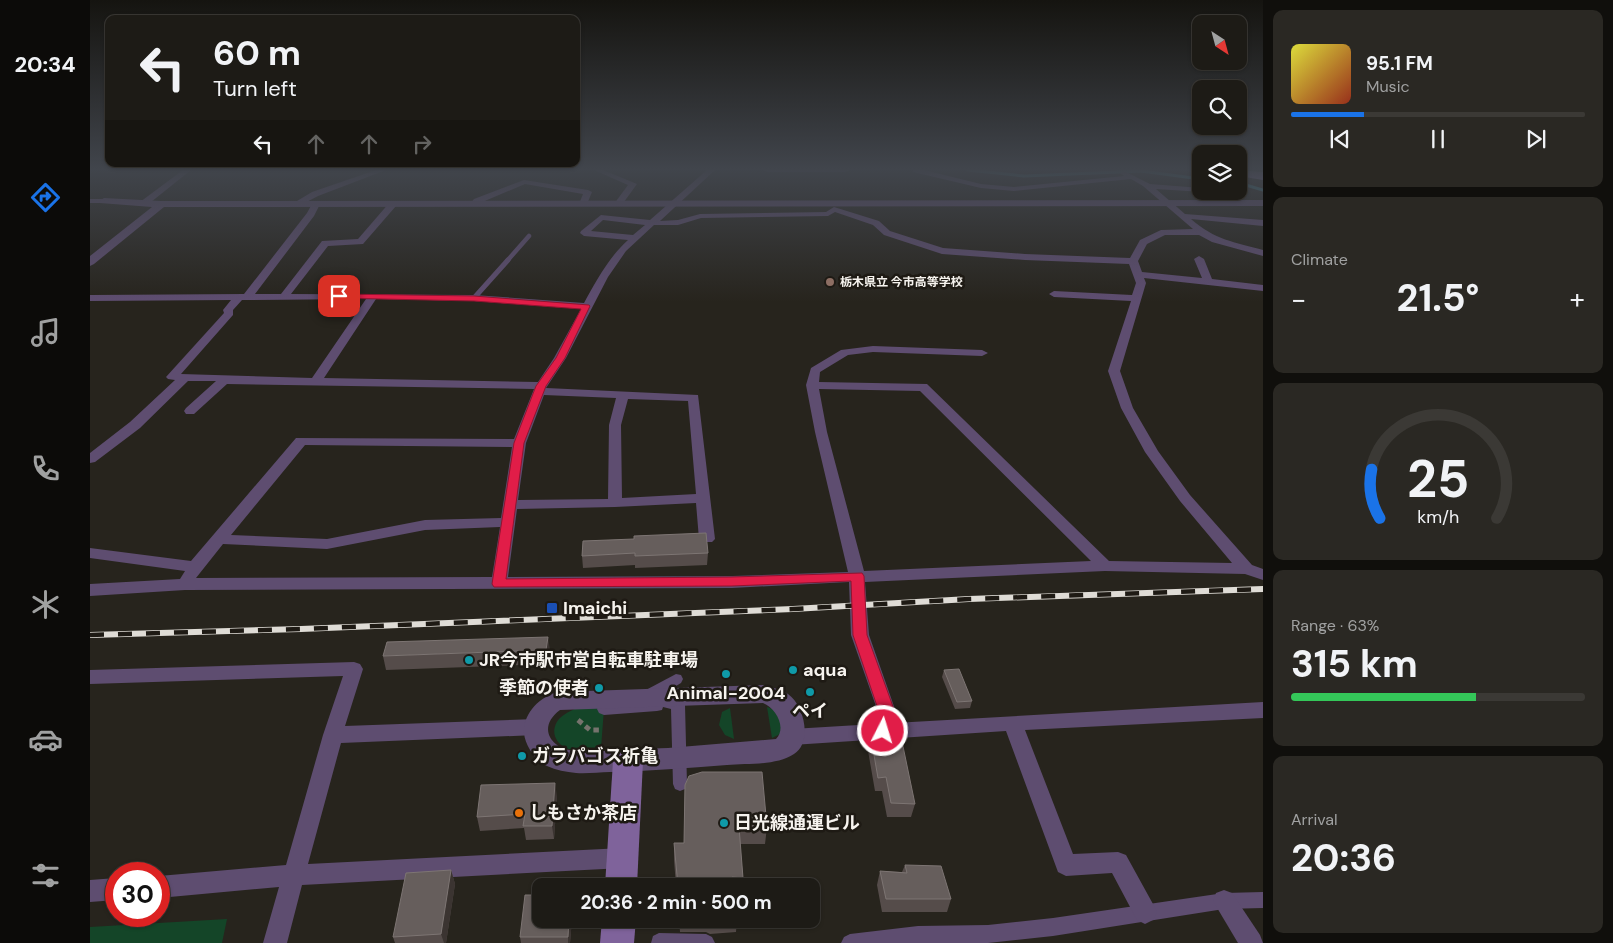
<!DOCTYPE html>
<html lang="en">
<head>
<meta charset="utf-8">
<style>
  :root { --surface:#1d1b16; --page:#2a2823; --text:#f1f3f6; --muted:#a0a1a1; --line:#3b3935; --accent:#1a73e8 }
  body { margin:0; font-family:"DM Sans","Noto Sans JP",sans-serif; background:var(--page); color:var(--text); height:100vh; display:flex; flex-direction:column; font-size:19px; white-space:nowrap }
  * { box-sizing:border-box; margin:0 }
  p { font-size:16px; color:var(--muted) }
  .icon { flex:none; width:28px; height:28px; fill:none; stroke:currentColor; stroke-width:2; stroke-linecap:round; stroke-linejoin:round }
  .map { position:relative; flex:1; overflow:hidden }
  .drawer { display:flex; flex-direction:column; gap:10px; padding:10px; background:#100f0c; width:350px }
  .drawer>* { flex:none }
  .guide { position:absolute; left:15px; top:15px; width:475px; height:152px; border-radius:10px; box-shadow:0 1px 4px #0004,0 0 0 1px var(--line); background:#1d1b16; color:var(--text); overflow:hidden }
  .needle { width:32px; rotate:144deg }
  .buttons { position:absolute; left:1102px; top:15px; display:grid; gap:10px }
  .buttons a { display:grid; place-items:center; width:55px; height:55px; border-radius:10px; background:var(--surface); box-shadow:0 1px 4px #0004,0 0 0 1px var(--line); font-size:25px }
  .speed { position:absolute; left:15px; top:862px; display:flex; gap:10px; font-size:25px; font-weight:700; text-align:center }
  .speed>* { display:grid; place-content:center; width:65px; height:65px; border-radius:50%; background:var(--surface); box-shadow:0 1px 4px #0004,0 0 0 1px var(--line); line-height:1 }
  .speed .limit { border:8px solid #d22; background:#fff; color:#111 }
  .pin { position:absolute; display:grid; place-items:center; width:42px; height:42px; color:#fff; margin:-21px; border-radius:10px; box-shadow:0 2px 8px #0006 }
  .me { position:absolute; width:55px; margin:-28px; rotate:5deg; stroke-linejoin:round; filter:drop-shadow(0 0 4px #0008) }
  .turn { display:flex; align-items:center; gap:18px; height:105px; padding:0 25px; font-size:22px }
  .turn .icon { width:65px; height:65px; stroke-width:2.5 }
  .turn b { display:block; font-size:35px; line-height:42px }
  .lanes { display:flex; align-items:center; height:48px; padding:0 25px; background:#0003; justify-content:center; gap:25px; direction:ltr }
  .lanes .off { opacity:.35 }
  .big { font-size:38px; font-weight:700; line-height:1.1 }
  .drawer .widget { flex:1; display:flex; flex-direction:column; justify-content:center; gap:8px; min-width:0; padding:0 18px; border-radius:10px; background:var(--page) }
  .drawer .dial { align-items:center; gap:0 }
  .dial svg { height:130px; overflow:visible; fill:none; stroke:var(--line); stroke-width:7; stroke-linecap:round; text-anchor:middle }
  .dial text { fill:var(--text); stroke:none }
  .song { display:flex; align-items:center; gap:15px }
  .cover { width:60px; height:60px; border-radius:8px; background:linear-gradient(135deg,hsl(60 70% 55%),hsl(10 70% 35%)) }
  .played { height:5px; border-radius:2px; background:linear-gradient(90deg,var(--accent) 25%,var(--line) 25%) }
  .keys { display:flex; justify-content:space-around; direction:ltr }
  .heat { display:flex; justify-content:space-between; align-items:center; font-size:28px; direction:ltr }
  .charge { height:8px; border-radius:4px; background:linear-gradient(90deg,#34c759 63%,var(--line) 0) }
  .trip { position:absolute; left:442px; top:878px; width:288px; height:50px; border-radius:10px; background:var(--surface); box-shadow:0 1px 4px #0004,0 0 0 1px var(--line); font-weight:700; line-height:50px; text-align:center }
  main { display:flex; flex:1; min-height:0 }
  .tab-bar { display:flex; flex-direction:column; width:90px; justify-content:space-around; align-items:center; background:#0c0b09; color:var(--muted) }
  .tab-bar .icon { width:35px; height:35px }
  .tab-bar .selected { color:var(--accent) }
  .tab-bar b { font-size:22px; color:var(--text) }
  .map>svg:first-child { display:block }
  .green { fill:#144528 }
  .lines { fill:none; stroke-linecap:round; stroke-linejoin:round }
  .stream { stroke:#367e8c; stroke-width:3 }
  .path { stroke:#76736d; stroke-width:5; stroke-dasharray:5.5 4; stroke-linecap:butt }
  .service-far1 { stroke:#5e4d70; stroke-width:4.5 }
  .service { stroke:#5e4d70; stroke-width:5 }
  .pedestrian { fill:#5e4d70; fill-rule:evenodd }
  .minor { fill:#5e4d70; fill-rule:evenodd }
  .tertiary { fill:#5e4d70; fill-rule:evenodd }
  .secondary { fill:#7f639b; fill-rule:evenodd }
  .primary { fill:#9873bc; fill-rule:evenodd }
  .rail-casing { stroke:#dfdcd6; stroke-width:6 }
  .rail { stroke:#1e1a14; stroke-width:4.5; stroke-dasharray:14; stroke-linecap:butt }
  .wall { fill:#554c4a }
  .shaded-wall { fill:#3b3431 }
  .building { fill:#665e5c; stroke:#7d7573 }
  .route { fill:#e11d48; stroke:#92132f }
  .education-dot { fill:#8d6e63; stroke:#1e1a14; stroke-width:2 }
  .transit-dot { fill:#1a4fb4; stroke:#1e1a14; stroke-width:2 }
  .culture-dot { fill:#0f9aa8; stroke:#1e1a14; stroke-width:2 }
  .food-dot { fill:#e8710a; stroke:#1e1a14; stroke-width:2 }
  .labels { text-anchor:middle; dominant-baseline:central; stroke-width:5; stroke-linejoin:round; paint-order:stroke }
  .far-poi-label { font-size:12px; font-weight:bold; fill:#f6f3ee; stroke:#1e1a14; text-anchor:start }
  .near-poi-label { font-size:18px; font-weight:bold; fill:#f6f3ee; stroke:#1e1a14; text-anchor:start }
</style>
</head>
<body>
<main>
<nav class="tab-bar">
<b>20:34</b>
<svg class="icon selected" aria-label="directions" viewBox="0 0 24 24"><path d="M12 3l9 9-9 9-9-9zM9 14v-3h6M13 9l2 2-2 2"/></svg>
<svg class="icon" aria-label="music" viewBox="0 0 24 24"><path d="M9 18V5l10-2v13"/><circle cx="6" cy="18" r="3"/><circle cx="16" cy="16" r="3"/></svg>
<svg class="icon" aria-label="phone" viewBox="0 0 24 24"><path d="M5 4h4l2 5-3 2q2 4 5 5l2-3 5 2v4C11 20 4 13 5 4z"/></svg>
<svg class="icon" aria-label="climate" viewBox="0 0 24 24"><path d="M12 3v18M4 7l16 10M4 17L20 7"/></svg>
<svg class="icon" aria-label="car" viewBox="0 0 24 24"><path d="M5 17H2v-5l4-1 3-4h7l3 4 3 1v5h-3M9 17h6M6 11h13"/><circle cx="7" cy="17" r="2"/><circle cx="17" cy="17" r="2"/></svg>
<svg class="icon" aria-label="filters" viewBox="0 0 24 24"><path d="M4 7h16M4 17h16"/><circle cx="9" cy="7" r="2"/><circle cx="15" cy="17" r="2"/></svg>
</nav>
<div class="map">
<svg width="1173" height="943" viewBox="0 0 1173 943">
  <rect width="100%" height="100%" fill="#27241d"/>
  <g class="green">
    <path d="M493 706 514 709 511 748C501 749 489 752 479 749 466 745 459 731 469 719 476 712 485 709 493 706Z"/>
    <path d="M677 707 683 709 692 723 690 734 682 738Z"/>
    <path d="M640 708 644 739 635 735 629 725 632 712Z"/>
    <path d="M137 919 132 943H0V927Z"/>
  </g>
  <g class="lines">
    <g class="stream">
      <path d="M878 170 934 176 1051 171 1111 179"/>
      <path d="M1149 183 1173 190"/>
    </g>
    <path class="path" d="M488 720 500 730H512"/>
    <path class="service-far1" d="M417 261 439 236"/>
    <path class="service" d="M384 298 418 260"/>
    <g class="pedestrian">
      <path d="M586 674 591 675 593 679 591 683 564 699 559 700 554 699 552 695 554 691Z"/>
      <path d="M575 697 593 701 595 705 597 784 595 789 590 791 585 789 583 784 581 709 573 707 572 710 567 711 514 715 509 713 507 709 509 705 514 703 569 701 570 698Z"/>
      <path d="M1173 892V908L1134 909 963 936 898 943H751L754 937 760 934 828 926 898 925 963 918 1134 893Z"/>
      <path d="M569 933 616 934 622 937 625 943H561L563 936Z"/>
    </g>
    <g class="minor">
      <path d="M93 170H101L56 206H50V202Z"/>
      <path d="M286 170H296L228 196 209 206 202 204 222 192Z"/>
      <path d="M504 170H513L547 184 531 206H525L524 204 538 185Z"/>
      <path d="M617 170H625L570 221 588 220 610 214 736 212 744 207 789 221 800 231 853 248 935 254 1040 258 1050 240 1071 230 1103 229 1053 186 1041 179 924 191 891 188 823 172V170H834L891 184 924 187 1034 176 1030 173 1034 171 1060 184 1111 188V191L1114 192 1066 189 1095 214 1173 220V226L1101 219C1125 240 1144 242 1173 250V256L1122 242 1109 235H1075L1057 244 1048 261 1052 272 1112 278 1104 259 1109 256 1114 259 1122 279 1173 285V291L1054 278 1056 283 1030 371 1043 408 1068 451 1100 495 1162 565 1173 569V580L1155 574 1015 571 775 582 779 635 806 712 804 723 1173 702V718L935 730 983 854 1028 852 1036 855 1063 904 1067 912 1063 920 1055 924 1047 920 1022 873 976 876 968 872 916 731 702 745 695 743 692 737 695 731 702 729 785 724 788 712 761 635 759 582 642 588 95 590 0 596V584L90 579 95 571 0 558V548L101 561 206 438 424 439 444 389 137 384 104 414H96L94 411 96 408 126 381H98L50 428 5 462 0 463V453L40 422 85 380 78 379 76 377 134 313 133 310 141 300 0 301V295L154 294 217 213 223 202H229L230 204 224 216 165 294H191L232 241 268 239 300 202H303L307 204 306 206 273 244 238 246 201 294 384 295 494 303C506 281 519 257 538 240L494 236 490 233 491 231 511 215 560 220ZM745 212 783 225 794 235 852 254 935 260 1039 264 1046 283 1042 295 964 291 959 294 964 297 1041 301 1018 371 1031 408 1055 452 1090 501 1142 563 1019 561 837 384 729 382 730 372 758 355 783 352 892 356 898 353 892 350 783 346 751 350 721 368 716 385 725 432 758 572 642 576 418 577 427 509 525 507 606 503 609 539 612 542H622L625 539 608 395 456 388 476 358 518 277 536 251 564 225H588L611 218 738 216ZM513 220 555 225 543 235 501 231ZM276 299 222 378 91 374 143 315V310L152 300ZM286 299 384 301 491 309 464 358 448 382 234 378ZM729 389 830 391 1001 561 774 571 737 432ZM454 395 526 398 519 425 518 499 428 500 436 443ZM538 399 598 401 606 494 532 498 531 425ZM215 445 422 447 411 518 335 520 237 539 141 535ZM410 527 402 577 106 578 133 544 237 549 335 530Z"/>
      <path d="M673 170H760L756 172H677Z"/>
      <path d="M434 180 498 190 502 192 497 204 493 206 489 204 493 194 435 184 390 203 387 206 380 204 384 199Z"/>
      <path d="M1116 191H1141L1156 195 1152 197Z"/>
      <path d="M0 199H14L18 201 14 203H0Z"/>
      <path d="M264 662 270 664 273 669 255 726 446 719 453 721 456 727 453 733 446 735 251 743 218 864 533 848 541 851 544 858 541 865 533 868 212 885 197 943H173L189 887 69 898V876L196 865 233 735 253 676 0 684V670Z"/>
      <path d="M26 878V900L0 902V880Z"/>
      <path d="M1134 890 1142 893 1170 935 1173 943H1148L1123 901 1126 893Z"/>
    </g>
    <g class="tertiary">
      <path d="M14 198 71 201 1173 200V206L74 207 4 264 0 266V256L62 207 10 203 9 201Z"/>
      <path d="M673 685C681 687 691 689 698 694 714 705 723 742 704 754 686 766 657 763 637 765 598 768 559 771 520 772 509 772 497 774 486 773 476 772 466 770 457 766 445 761 435 745 434 733 433 713 450 697 467 692ZM673 703C686 708 697 728 686 739L578 748 485 751C460 749 447 727 470 710Z"/>
    </g>
    <g class="secondary">
      <path d="M538 749 548 752 553 761 547 886H515L523 761 528 752Z"/>
      <path d="M512 919H546L544 943H510Z"/>
    </g>
    <path class="primary" d="M1149 170 1173 172V180L1149 176Z"/>
    <g class="rail-casing">
      <path id="rail" d="M0 635 211 629 703 609 879 599 1173 589"/>
    </g>
    <use href="#rail" class="rail"/>
  </g>
  <g class="wall">
    <path d="M493 541 618 553 617 565 545 568V565L493 568 492 556Z"/>
    <path d="M460 650 458 664 296 670 293 656Z"/>
    <path d="M854 670 882 701 880 708 865 709 852 677Z"/>
    <path d="M780 732 825 804 821 817H797L792 791H785L777 745Z"/>
    <path d="M595 785 677 827 675 844H650L653 878 652 886H586L584 860V843H594Z"/>
    <path d="M467 796 464 839 436 840 434 828 390 831 387 817Z"/>
    <path d="M815 865 861 899 857 912H792L787 885 790 871 812 872Z"/>
    <path d="M361 870 365 884 356 943H305L303 937Z"/>
    <path d="M451 919H482L480 943H431L430 937Z"/>
    <path d="M589 919H647L646 932 620 934 616 932H590Z"/>
  </g>
  <g class="shaded-wall">
    <path d="M458 637 460 650 458 664 456 650Z"/>
    <path d="M465 783 467 796 464 839 462 826Z"/>
    <path d="M361 870 365 884 356 943H354L351 934Z"/>
    <path d="M479 919H482L480 943H478V937Z"/>
  </g>
  <g class="building">
    <path d="M616 533 618 553 545 556V553L492 556 493 541 544 539V536Z"/>
    <path d="M458 637 456 650 293 656 297 642Z"/>
    <path d="M869 669 882 701 867 702 854 670Z"/>
    <path d="M780 732H810L825 804 801 803 796 777 788 778Z"/>
    <path d="M612 772H672L677 827H649L653 878 642 877 643 886H588L584 843H594L595 785 599 776Z"/>
    <path d="M465 783 462 826H433L435 814 387 817 391 785Z"/>
    <path d="M815 865 851 866 861 899H796L790 871 817 873Z"/>
    <path d="M361 870 351 934 303 937 316 873Z"/>
    <path d="M435 895H451V919H479L478 937H430Z"/>
  </g>
  <linearGradient id="sky" x2="0" y2="1"><stop stop-color="#151410"/><stop offset="0.56" stop-color="#41454c"/><stop offset="1" stop-color="#41454c" stop-opacity="0"/></linearGradient>
  <rect width="1173" height="302" fill="url(#sky)"/>
  <path class="route" d="M249 294 384 296 499 305 500 306 475 358 456 386 434 443 416 579 642 577 772 573 774 576 777 635 805 712 798 735 793 737 787 735 785 731 789 712 763 635 761 581 642 586 404 587 402 584 424 443 446 386 466 358 491 309 384 301 246 298 245 296Z"/>
  <circle class="education-dot" cx="740" cy="282" r="5"/>
  <rect class="transit-dot" x="456" y="602" width="12" height="12" rx="2.5"/>
  <g class="culture-dot">
    <circle cx="379" cy="660" r="5"/>
    <circle cx="703" cy="670" r="5"/>
    <circle cx="636" cy="674" r="5"/>
    <circle cx="509" cy="688" r="5"/>
    <circle cx="720" cy="692" r="5"/>
    <circle cx="432" cy="756" r="5"/>
    <circle cx="634" cy="823" r="5"/>
  </g>
  <circle class="food-dot" cx="429" cy="813" r="5"/>
  <g class="labels">
    <g class="far-poi-label">
      <text x="750" y="282">栃木県立 今市高等学校</text>
    </g>
    <g class="near-poi-label">
      <text x="473" y="608">Imaichi</text>
      <text x="389" y="660">JR今市駅市営自転車駐車場</text>
      <text x="713" y="670">aqua</text>
      <text x="499" y="688" text-anchor="end">季節の使者</text>
      <text x="636" y="693" text-anchor="middle">Animal-2004</text>
      <text x="720" y="711" text-anchor="middle">ペイ</text>
      <text x="442" y="756">ガラパゴス祈亀</text>
      <text x="439" y="813">しもさか茶店</text>
      <text x="644" y="823">日光線通運ビル</text>
    </g>
  </g>
</svg>
<div class="buttons">
<a><svg class="needle" viewBox="-14 -14 28 28"><path d="M0-13l5 13h-10z" fill="#e53935"/><path d="M0 13l5-13h-10z" fill="#a0a1a1"/></svg></a>
<a><svg class="icon" aria-label="search" viewBox="0 0 24 24"><circle cx="10" cy="10" r="6"/><path d="M15 15l6 6"/></svg></a>
<a><svg class="icon" aria-label="layers" viewBox="0 0 24 24"><path d="M12 4l9 5-9 5-9-5zM3 14l9 5 9-5"/></svg></a>
</div>
<div class="speed"><div class="limit">30</div></div>
<div class="pin" style="left:249px;top:296px;background:#d93025"><svg class="icon" aria-label="arrive" viewBox="0 0 24 24"><path d="M6 21V4h12l-3 4 3 4H6"/></svg></div>
<svg class="me" style="left:793px;top:731px" viewBox="-20 -20 40 40"><circle r="17" fill="#e11d48" stroke="#fff" stroke-width="3"/><path d="M0-11L8 9 0 5-8 9z" fill="#fff"/></svg>
<div class="trip">20:36 · 2 min · 500 m</div>
<div class="guide">
<div class="turn"><svg class="icon" aria-label="left" viewBox="0 0 24 24"><path d="M17 20v-9H6M10 6l-5 5 5 5"/></svg><div><b>60 m</b>Turn left</div></div>
<div class="lanes"><svg class="icon" aria-label="left" viewBox="0 0 24 24"><path d="M17 20v-9H6M10 6l-5 5 5 5"/></svg><svg class="icon off" aria-label="ahead" viewBox="0 0 24 24"><path d="M12 20V5M6 11l6-6 6 6"/></svg><svg class="icon off" aria-label="ahead" viewBox="0 0 24 24"><path d="M12 20V5M6 11l6-6 6 6"/></svg><svg class="icon off" aria-label="right" viewBox="0 0 24 24"><path d="M7 20v-9h11M14 6l5 5-5 5"/></svg></div>
</div>
</div>
<section class="drawer">
<div class="widget">
<div class="song"><i class="cover"></i><div><b>95.1 FM</b><p>Music</p></div></div>
<div class="played"></div>
<div class="keys"><svg class="icon" aria-label="previous" viewBox="0 0 24 24"><path d="M18 5L8 12l10 7zM5 5v14"/></svg><svg class="icon" aria-label="pause" viewBox="0 0 24 24"><path d="M8 5v14M16 5v14"/></svg><svg class="icon" aria-label="next" viewBox="0 0 24 24"><path d="M6 5l10 7-10 7zM19 5v14"/></svg></div>
</div>
<div class="widget"><p>Climate</p>
<div class="heat"><a>−</a><b class="big">21.5°</b><a>+</a></div>
</div>
<div class="widget dial"><svg viewBox="0 0 100 80">
<path d="M14 69A42 42 0 1 1 86 69"/>
<path d="M14 69A42 42 0 0 1 9 39" stroke="#1a73e8"/>
<text x="50" y="56" font-size="32" font-weight="700">25</text>
<text x="50" y="72" font-size="11">km/h</text>
</svg></div>
<div class="widget"><p>Range · 63%</p><b class="big">315 km</b><div class="charge"></div></div>
<div class="widget"><p>Arrival</p><b class="big">20:36</b></div>
</section>
</main>
</body>
</html>
